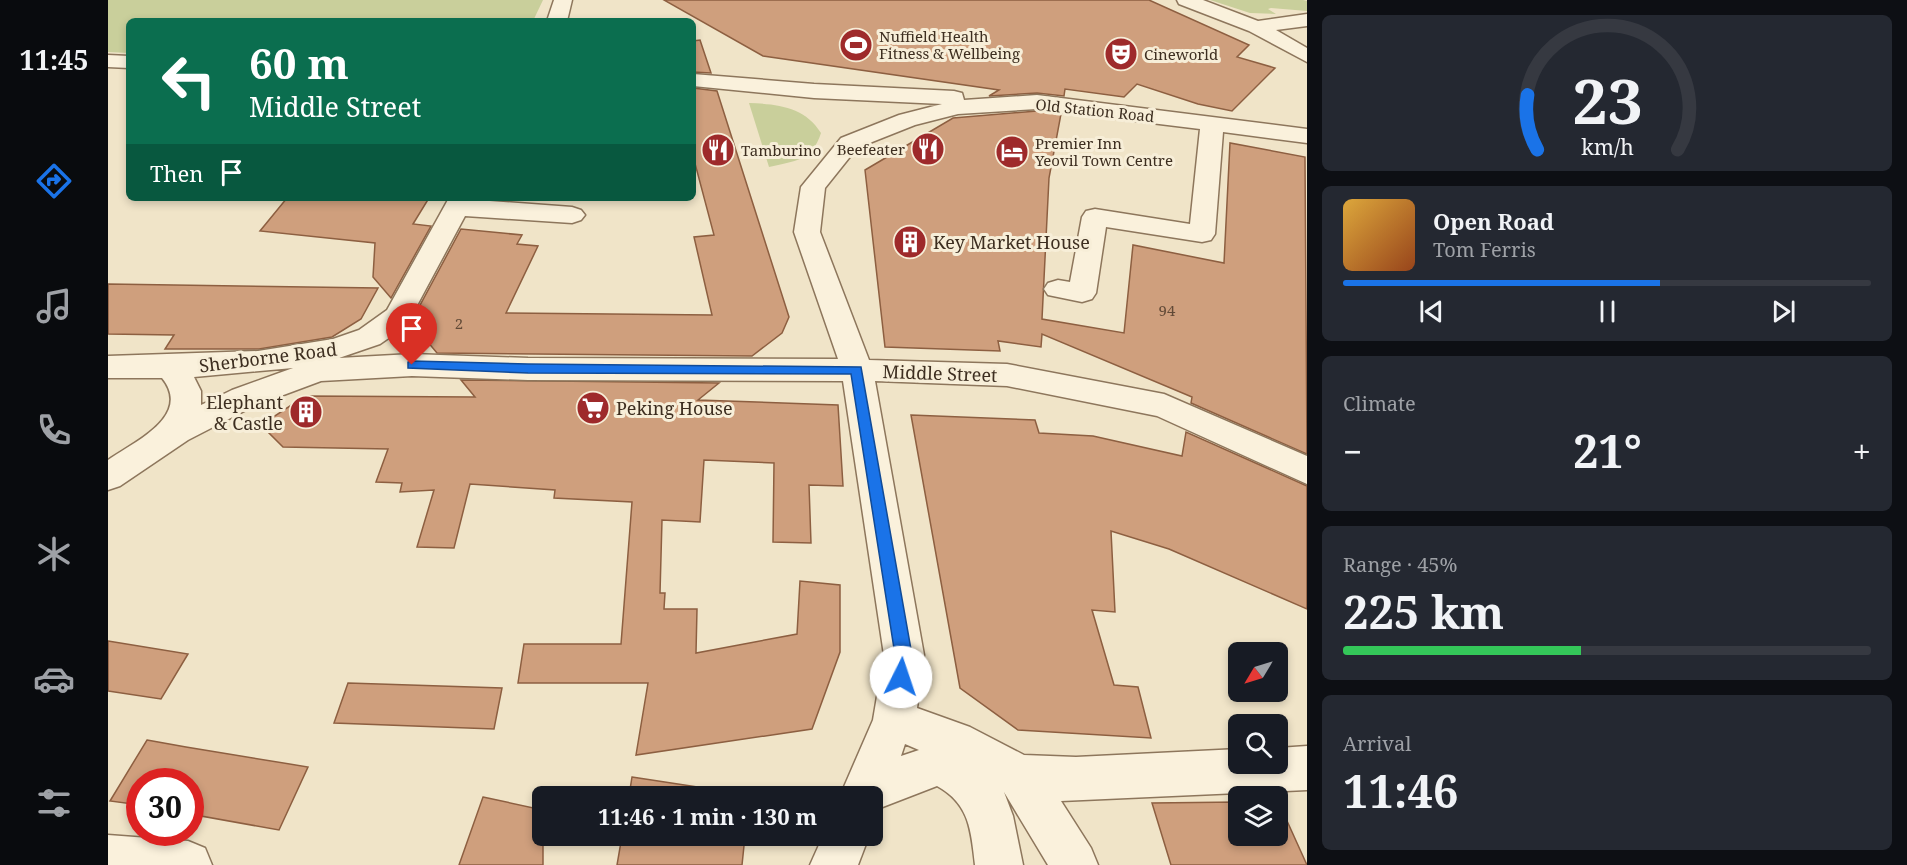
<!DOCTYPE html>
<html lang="en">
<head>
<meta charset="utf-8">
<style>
  :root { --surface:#171b24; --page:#242831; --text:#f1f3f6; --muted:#9ea1a6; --line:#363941; --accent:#1a73e8 }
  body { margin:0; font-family:"Noto Serif",serif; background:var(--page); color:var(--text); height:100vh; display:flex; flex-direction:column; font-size:22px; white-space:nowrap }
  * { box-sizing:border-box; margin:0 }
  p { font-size:20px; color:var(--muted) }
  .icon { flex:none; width:33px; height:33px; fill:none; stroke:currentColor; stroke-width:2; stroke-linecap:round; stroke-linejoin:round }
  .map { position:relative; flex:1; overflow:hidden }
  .drawer { display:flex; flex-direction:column; gap:15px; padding:15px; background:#0d0f14; width:600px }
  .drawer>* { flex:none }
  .top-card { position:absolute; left:18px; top:18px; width:570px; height:183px; border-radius:9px; box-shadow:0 3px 9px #0003; background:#0b6e4f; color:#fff; overflow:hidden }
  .needle { width:39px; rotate:232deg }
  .controls { position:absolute; left:1120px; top:642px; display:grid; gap:12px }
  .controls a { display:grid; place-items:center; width:60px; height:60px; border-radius:9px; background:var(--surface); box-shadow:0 3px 9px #0003; font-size:30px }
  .speed { position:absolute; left:18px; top:768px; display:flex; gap:12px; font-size:30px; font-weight:700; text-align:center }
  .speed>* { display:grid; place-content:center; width:78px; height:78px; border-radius:50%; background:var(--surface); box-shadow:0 3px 9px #0003; line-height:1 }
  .speed .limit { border:9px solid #d22; background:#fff; color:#111 }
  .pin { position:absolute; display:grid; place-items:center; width:51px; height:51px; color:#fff; margin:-62px -26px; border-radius:50% 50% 50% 0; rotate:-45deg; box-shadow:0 0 6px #0007 }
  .pin .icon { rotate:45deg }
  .me { position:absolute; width:66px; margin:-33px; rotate:4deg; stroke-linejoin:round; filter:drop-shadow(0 0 4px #0008) }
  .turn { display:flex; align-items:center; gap:21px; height:126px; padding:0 24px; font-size:27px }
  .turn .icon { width:78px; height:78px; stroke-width:2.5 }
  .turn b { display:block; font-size:42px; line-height:51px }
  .then { display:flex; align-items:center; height:57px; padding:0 24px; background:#0003; gap:12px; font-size:22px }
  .big { font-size:45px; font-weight:700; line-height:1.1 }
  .drawer .card { flex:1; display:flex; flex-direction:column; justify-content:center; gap:9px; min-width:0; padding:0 21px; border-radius:9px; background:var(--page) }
  .drawer .dial { align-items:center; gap:0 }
  .dial svg { height:156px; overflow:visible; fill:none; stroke:var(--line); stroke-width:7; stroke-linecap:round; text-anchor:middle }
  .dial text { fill:var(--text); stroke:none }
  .song { display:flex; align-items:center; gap:18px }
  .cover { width:72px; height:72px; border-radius:9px; background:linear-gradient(135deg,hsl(40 70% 55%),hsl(20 70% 35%)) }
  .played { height:6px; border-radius:3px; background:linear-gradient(90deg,var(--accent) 60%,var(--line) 60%) }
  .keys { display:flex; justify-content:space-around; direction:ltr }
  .heat { display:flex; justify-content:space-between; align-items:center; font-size:33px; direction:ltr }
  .charge { height:9px; border-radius:4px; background:linear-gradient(90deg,#34c759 45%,var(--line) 0) }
  .trip { position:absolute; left:424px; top:786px; width:351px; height:60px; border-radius:9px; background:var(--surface); box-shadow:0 3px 9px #0003; font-weight:700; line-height:60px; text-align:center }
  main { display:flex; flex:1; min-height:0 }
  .tab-bar { display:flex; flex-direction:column; width:108px; justify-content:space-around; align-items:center; background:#090b0e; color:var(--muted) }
  .tab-bar .icon { width:42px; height:42px }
  .tab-bar .on { color:var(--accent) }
  .tab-bar b { font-size:27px; color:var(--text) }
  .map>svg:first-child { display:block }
  .green { fill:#c9cf9b }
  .building { fill:#cf9f7d; stroke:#8d5f41; stroke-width:1.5 }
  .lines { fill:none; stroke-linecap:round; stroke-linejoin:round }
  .minor-casing { stroke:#8d765c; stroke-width:3 }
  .minor { fill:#faf1dc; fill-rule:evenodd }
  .route { fill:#1a73e8; stroke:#114b97; stroke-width:1.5 }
  .labels { text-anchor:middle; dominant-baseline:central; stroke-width:6; stroke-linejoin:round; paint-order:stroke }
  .far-poi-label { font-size:15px; fill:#3d2e20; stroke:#f7eed8; text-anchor:start }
  .far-street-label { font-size:15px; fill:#3d2e20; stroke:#f7eed8 }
  .number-label { font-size:15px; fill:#624a37 }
  .poi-label { font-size:18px; fill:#3d2e20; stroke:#f7eed8; text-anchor:start }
  .street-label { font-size:18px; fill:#3d2e20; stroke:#f7eed8 }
</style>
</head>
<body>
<main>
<nav class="tab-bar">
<b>11:45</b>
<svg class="icon on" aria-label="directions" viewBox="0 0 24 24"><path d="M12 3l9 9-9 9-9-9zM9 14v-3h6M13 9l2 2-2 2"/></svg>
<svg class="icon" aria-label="music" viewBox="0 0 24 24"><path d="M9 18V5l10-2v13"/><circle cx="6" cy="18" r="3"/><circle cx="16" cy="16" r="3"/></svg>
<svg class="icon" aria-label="phone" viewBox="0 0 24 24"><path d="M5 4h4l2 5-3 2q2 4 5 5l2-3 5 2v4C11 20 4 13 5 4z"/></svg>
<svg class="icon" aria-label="climate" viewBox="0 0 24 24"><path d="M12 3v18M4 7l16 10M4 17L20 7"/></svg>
<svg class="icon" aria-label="car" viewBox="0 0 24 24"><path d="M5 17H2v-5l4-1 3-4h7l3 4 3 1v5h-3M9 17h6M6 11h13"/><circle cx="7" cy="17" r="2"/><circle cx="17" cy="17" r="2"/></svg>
<svg class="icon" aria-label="filters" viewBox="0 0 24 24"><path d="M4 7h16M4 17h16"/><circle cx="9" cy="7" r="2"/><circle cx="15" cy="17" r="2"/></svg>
</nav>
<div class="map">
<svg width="1199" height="865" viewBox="0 0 1199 865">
  <rect width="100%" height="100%" fill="#f0e4c8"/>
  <g class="green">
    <path d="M0 0H435L425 21H21V53L0 52Z"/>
    <path d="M1102 0H1195L1199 1V11L1163 8 1160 9 1168 14 1142 13Z"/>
    <path d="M641 103C670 104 697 107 713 133 704 161 687 161 661 167Z"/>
  </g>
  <g class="building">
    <path d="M556 0H1041L1141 45 1129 57 1167 68 1124 111 1090 104 1029 84 1016 97 957 89 956 96 929 93 881 96 891 90 655 56Z"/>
    <path d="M592 40 603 73 585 72V41Z"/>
    <path d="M585 88 609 91 681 317 674 333 644 356 329 353 303 322 353 229 414 235 409 244 430 246 398 313 604 315 586 237 606 235 585 156Z"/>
    <path d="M929 111 953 114 941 178 934 319 1016 333 1025 245 1116 263 1122 143 1197 157 1199 454 1083 403 1084 397 934 334 933 347 890 341 892 351 777 347 757 170 845 118Z"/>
    <path d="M179 198H321L305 224 323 226 283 298 265 277 267 243 152 231Z"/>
    <path d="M0 284 270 288 253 319 224 337 151 349H57L66 335 0 334Z"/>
    <path d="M353 380 611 383 590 400 730 405 735 486 701 485 703 543 665 542 666 463 596 460 592 522 554 520 552 593H557L556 609H589L588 653 689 634 692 581 732 585V652L704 729 528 755 540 683H410L416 644H513L524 502 446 498 447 490 362 484 346 548 309 547 326 490 292 492 294 483 268 482 280 449 175 447 153 425 197 396 367 397Z"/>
    <path d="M803 415 927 420 931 433 985 436 1074 456 1078 432 1199 486V609L1061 549 1003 531 1007 612 984 610 1006 685 1030 687 1043 738 910 730 852 688Z"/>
    <path d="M0 641 80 654 53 699 0 691Z"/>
    <path d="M240 683 394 688 386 729 226 723Z"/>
    <path d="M39 740 78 747 200 767 171 830 82 814V782H32V805L2 801Z"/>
    <path d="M524 777 642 795 641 796H521Z"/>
    <path d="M375 797 435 810V865H351Z"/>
    <path d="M1170 801 1199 865H1063L1044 803 1131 802V836H1170Z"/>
    <path d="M514 836H637L634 865H509Z"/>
  </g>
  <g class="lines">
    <g class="minor-casing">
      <g id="minor">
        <path d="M446 0H464L459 21H439Z"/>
        <path d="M1069 0H1095L1150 21 1199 14V26L1168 30 1199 48V62L1141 31 1071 4Z"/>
        <path d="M0 55 21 56V68L0 67Z"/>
        <path d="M585 74 706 84 846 91 854 93 856 100 929 95 1199 129V143L1115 132 1107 234 1103 240 1094 242 998 227 988 293 984 299 974 302 940 295 936 289 940 283 950 280 962 282 974 217 978 211 987 209 1082 224 1092 129 929 109 850 114 807 125 749 148 717 188 712 232 761 360 899 364 1056 394 1199 456V484L1049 416 899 386 767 381 816 655 809 708 862 727 916 755 968 757 1131 749V764H1170V748L1199 746V790L953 801 983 848 990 865H940L896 792 905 816 915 865H867C863 831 862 804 829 786L772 808 765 814V796H732L765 720 776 655 735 381 420 380 304 376 213 381 146 406 80 440 12 486 0 490V460C26 442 85 416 54 378H0V356L150 351 225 339 251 330 279 310 341 198 464 207 473 210 477 215 473 220 464 223 357 216 298 326 272 344 231 358 304 354 420 358 730 359 686 232 693 187 733 138 791 115 834 104 706 98 585 86ZM185 368 124 390 93 405V391L86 377ZM797 744 811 750 793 756Z"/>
        <path d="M0 835 80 841 97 848 104 865H0Z"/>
        <path d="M715 836H761L750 865H702Z"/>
      </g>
    </g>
    <use href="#minor" class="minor"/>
  </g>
  <path class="route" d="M304 361 420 364 753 367 804 655 799 682 793 684 787 682 784 677 787 655 743 374 420 373 300 368V362Z"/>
  <defs>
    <g id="stadium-disc" transform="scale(1.725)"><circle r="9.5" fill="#9e2a2b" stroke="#f7eed8"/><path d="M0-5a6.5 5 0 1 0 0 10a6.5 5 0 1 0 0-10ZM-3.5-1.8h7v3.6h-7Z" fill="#fff"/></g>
    <g id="theatre-disc" transform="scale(1.725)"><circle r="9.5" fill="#9e2a2b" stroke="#f7eed8"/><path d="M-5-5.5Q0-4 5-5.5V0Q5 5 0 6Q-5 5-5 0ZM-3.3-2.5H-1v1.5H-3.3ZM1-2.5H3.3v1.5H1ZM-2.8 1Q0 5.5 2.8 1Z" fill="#fff"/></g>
    <g id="restaurant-disc" transform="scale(1.725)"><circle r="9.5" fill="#9e2a2b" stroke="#f7eed8"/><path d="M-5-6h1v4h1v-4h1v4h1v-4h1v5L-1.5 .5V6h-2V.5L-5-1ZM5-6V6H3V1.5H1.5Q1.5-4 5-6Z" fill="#fff"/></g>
    <g id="hotel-disc" transform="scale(1.725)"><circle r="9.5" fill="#9e2a2b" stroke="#f7eed8"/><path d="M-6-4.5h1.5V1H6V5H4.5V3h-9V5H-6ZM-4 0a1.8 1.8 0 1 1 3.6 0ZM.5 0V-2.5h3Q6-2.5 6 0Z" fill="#fff"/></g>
    <g id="building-disc" transform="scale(1.725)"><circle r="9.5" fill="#9e2a2b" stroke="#f7eed8"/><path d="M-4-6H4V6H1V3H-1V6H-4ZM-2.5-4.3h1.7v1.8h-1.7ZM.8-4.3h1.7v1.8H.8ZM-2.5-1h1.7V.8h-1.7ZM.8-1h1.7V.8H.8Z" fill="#fff"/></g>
    <g id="supermarket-disc" transform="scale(1.725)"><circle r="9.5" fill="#9e2a2b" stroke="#f7eed8"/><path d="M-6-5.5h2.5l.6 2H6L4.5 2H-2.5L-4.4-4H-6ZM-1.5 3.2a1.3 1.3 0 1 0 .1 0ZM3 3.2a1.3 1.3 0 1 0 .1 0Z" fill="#fff"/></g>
  </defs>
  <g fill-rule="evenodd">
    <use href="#stadium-disc" x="748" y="45"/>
    <use href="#theatre-disc" x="1013" y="54"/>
    <use href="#restaurant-disc" x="820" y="149"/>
    <use href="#restaurant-disc" x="610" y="150"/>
    <use href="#hotel-disc" x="904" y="152"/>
    <use href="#building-disc" x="802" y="242"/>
    <use href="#supermarket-disc" x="485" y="408"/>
    <use href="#building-disc" x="198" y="412"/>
  </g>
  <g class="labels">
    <g class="far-poi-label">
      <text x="771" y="36">Nuffield Health<tspan x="771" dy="17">Fitness &amp; Wellbeing</tspan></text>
      <text x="1036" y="54">Cineworld</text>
      <text x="927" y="143">Premier Inn<tspan x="927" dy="17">Yeovil Town Centre</tspan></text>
      <text x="797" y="149" text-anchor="end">Beefeater</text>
      <text x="633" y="150">Tamburino</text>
    </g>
    <g class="far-street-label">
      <text transform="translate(987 110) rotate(6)">Old Station Road</text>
    </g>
    <g class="number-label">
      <text x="1059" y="310">94</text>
      <text x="351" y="323">2</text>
    </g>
    <g class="poi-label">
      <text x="825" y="242">Key Market House</text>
      <text x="175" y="402" text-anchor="end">Elephant<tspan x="175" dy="21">&amp; Castle</tspan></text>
      <text x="508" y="408">Peking House</text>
    </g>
    <g class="street-label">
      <text transform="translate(160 357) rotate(-7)">Sherborne Road</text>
      <text transform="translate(832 373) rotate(2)">Middle Street</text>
    </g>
  </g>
</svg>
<div class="controls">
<a><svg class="needle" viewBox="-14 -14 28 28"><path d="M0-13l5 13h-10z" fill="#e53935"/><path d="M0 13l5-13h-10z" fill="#9ea1a6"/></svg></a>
<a><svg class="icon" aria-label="search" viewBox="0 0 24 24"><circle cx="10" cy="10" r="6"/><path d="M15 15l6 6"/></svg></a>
<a><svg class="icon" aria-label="layers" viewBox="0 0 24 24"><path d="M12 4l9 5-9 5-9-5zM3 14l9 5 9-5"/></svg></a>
</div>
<div class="speed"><div class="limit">30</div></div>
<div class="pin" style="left:304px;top:365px;background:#d93025"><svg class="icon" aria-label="arrive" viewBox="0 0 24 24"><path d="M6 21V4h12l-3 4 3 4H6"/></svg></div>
<svg class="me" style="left:793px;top:677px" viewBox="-20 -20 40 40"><circle r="19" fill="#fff"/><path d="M0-13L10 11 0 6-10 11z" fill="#1a73e8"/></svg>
<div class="trip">11:46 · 1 min · 130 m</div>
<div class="top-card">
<div class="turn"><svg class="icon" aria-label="left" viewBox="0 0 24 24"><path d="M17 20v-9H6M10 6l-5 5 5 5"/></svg><div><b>60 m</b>Middle Street</div></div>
<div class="then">Then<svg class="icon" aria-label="arrive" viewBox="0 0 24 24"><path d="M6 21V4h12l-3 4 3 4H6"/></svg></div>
</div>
</div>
<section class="drawer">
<div class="card dial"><svg viewBox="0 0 100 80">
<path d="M14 69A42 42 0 1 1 86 69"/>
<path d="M14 69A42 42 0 0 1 9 41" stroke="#1a73e8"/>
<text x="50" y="56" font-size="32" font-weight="700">23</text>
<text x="50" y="72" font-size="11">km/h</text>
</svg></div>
<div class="card">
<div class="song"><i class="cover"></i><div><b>Open Road</b><p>Tom Ferris</p></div></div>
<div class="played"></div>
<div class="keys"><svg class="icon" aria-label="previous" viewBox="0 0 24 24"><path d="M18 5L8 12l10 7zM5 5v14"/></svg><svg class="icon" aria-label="pause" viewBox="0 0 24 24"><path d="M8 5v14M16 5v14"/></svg><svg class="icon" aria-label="next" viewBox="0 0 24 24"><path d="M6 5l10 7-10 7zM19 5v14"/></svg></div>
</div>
<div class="card"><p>Climate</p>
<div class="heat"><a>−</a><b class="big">21°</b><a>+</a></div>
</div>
<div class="card"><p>Range · 45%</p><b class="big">225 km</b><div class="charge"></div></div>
<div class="card"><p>Arrival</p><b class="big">11:46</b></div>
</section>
</main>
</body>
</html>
